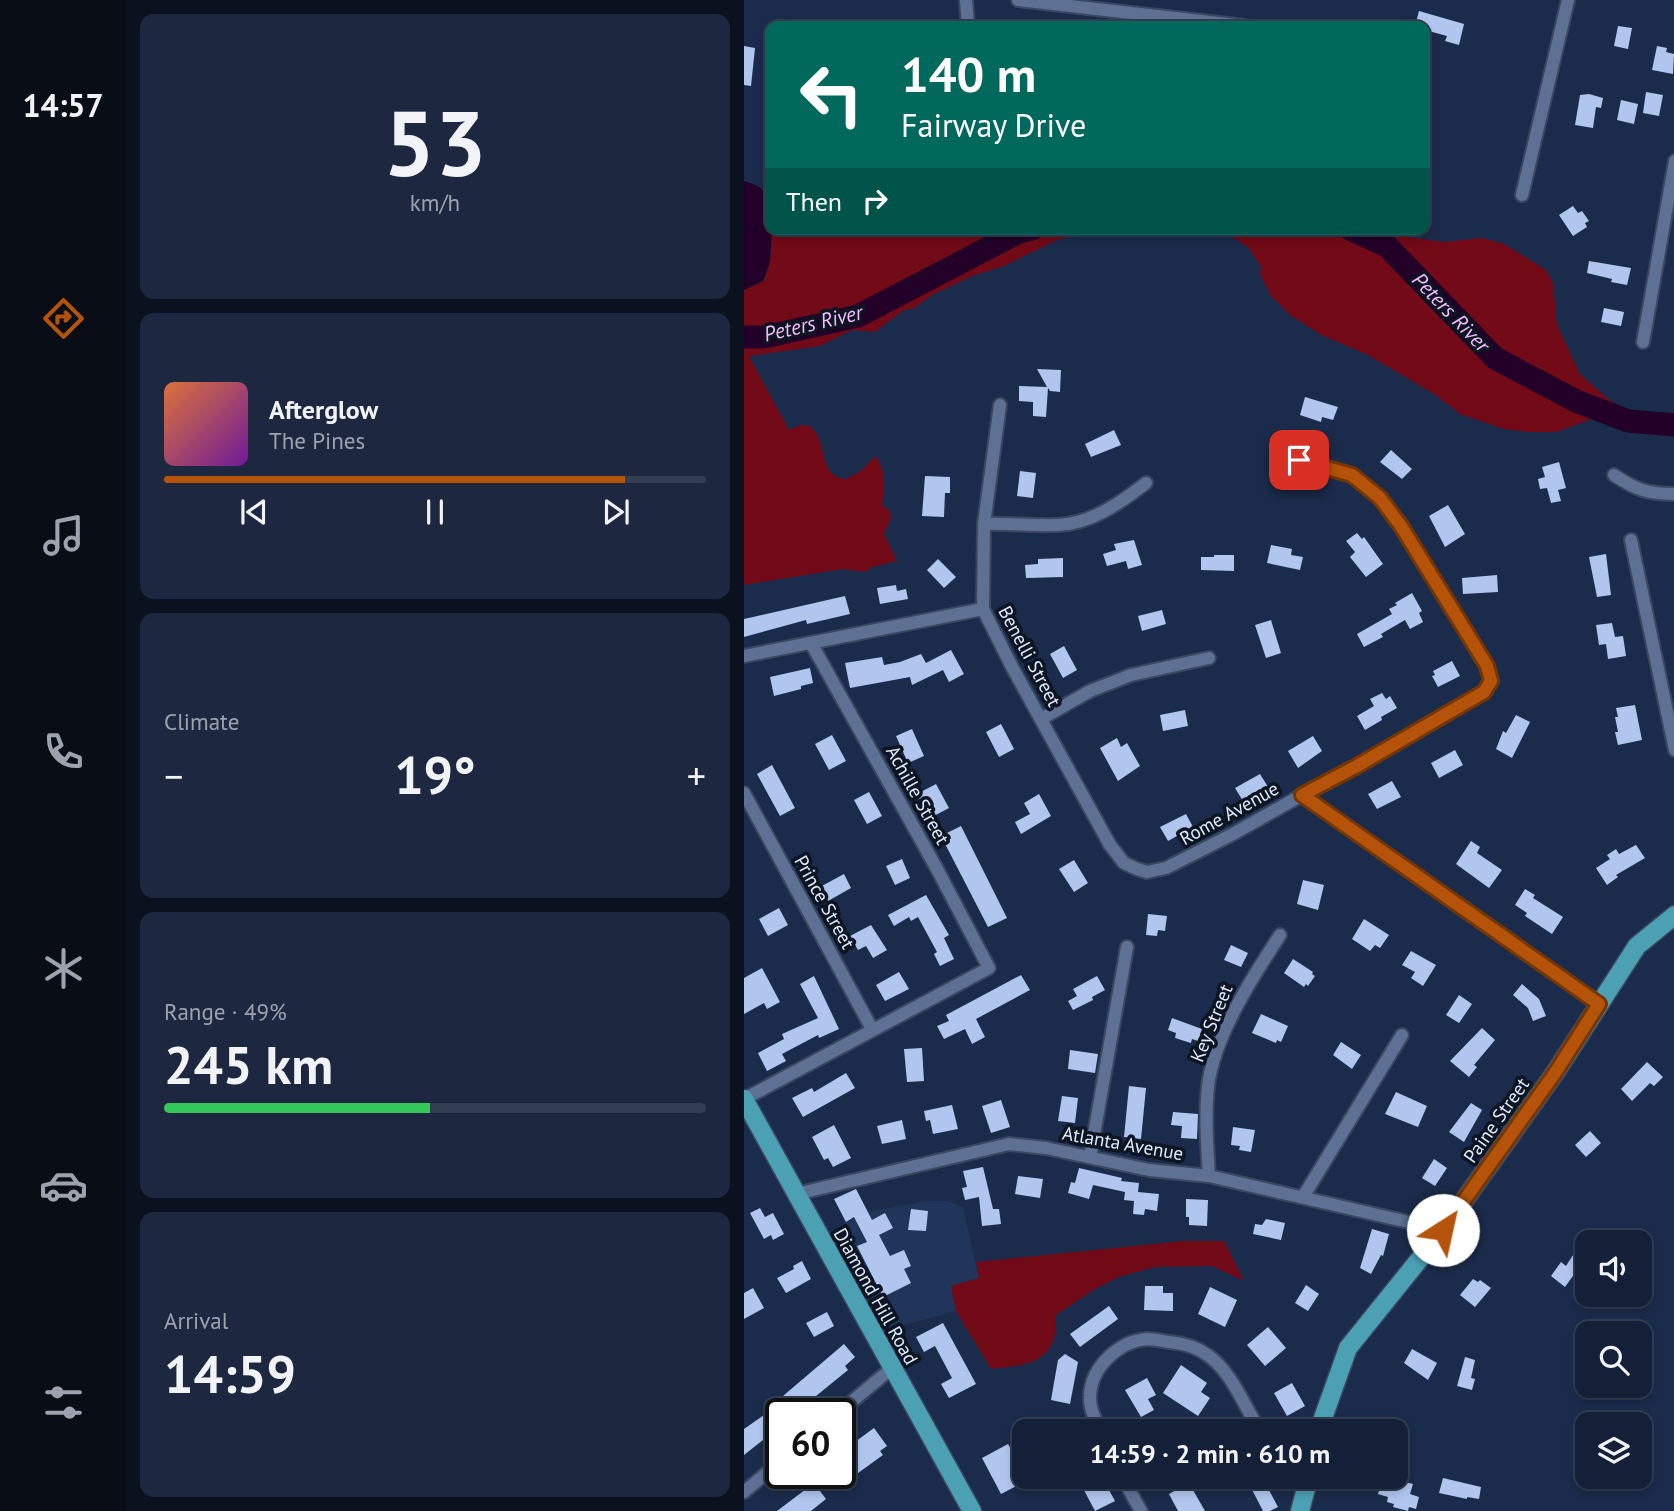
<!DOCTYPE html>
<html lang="en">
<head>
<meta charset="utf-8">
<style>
  :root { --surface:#142038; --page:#1d2840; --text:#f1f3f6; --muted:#9da3ae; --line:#333e53; --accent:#b45309 }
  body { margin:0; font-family:"PT Sans",sans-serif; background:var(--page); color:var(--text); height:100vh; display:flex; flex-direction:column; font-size:26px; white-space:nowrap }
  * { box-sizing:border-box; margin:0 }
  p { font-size:23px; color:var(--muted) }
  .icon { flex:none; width:38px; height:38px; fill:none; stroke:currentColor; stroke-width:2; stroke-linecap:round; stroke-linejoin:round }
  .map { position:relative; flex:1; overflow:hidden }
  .details { display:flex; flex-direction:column; gap:14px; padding:14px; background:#0b121f; width:618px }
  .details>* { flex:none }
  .hud { position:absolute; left:21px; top:21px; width:665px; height:214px; border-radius:14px; box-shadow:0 4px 10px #0003,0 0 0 2px var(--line); background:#00695c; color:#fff; overflow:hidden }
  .controls { position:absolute; left:831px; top:1230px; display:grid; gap:14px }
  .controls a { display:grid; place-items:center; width:77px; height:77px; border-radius:14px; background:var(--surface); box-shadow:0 4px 10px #0003,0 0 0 2px var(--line); font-size:35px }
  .speed { position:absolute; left:21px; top:1398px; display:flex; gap:14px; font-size:35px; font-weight:700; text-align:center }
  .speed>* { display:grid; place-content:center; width:91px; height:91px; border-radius:50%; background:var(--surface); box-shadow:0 4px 10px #0003,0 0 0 2px var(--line); line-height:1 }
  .speed .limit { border:4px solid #111; border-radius:10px; background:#fff; color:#111 }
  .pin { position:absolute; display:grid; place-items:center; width:60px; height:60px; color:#fff; margin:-30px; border-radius:14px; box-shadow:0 4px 10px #0006 }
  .me { position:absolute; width:77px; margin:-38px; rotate:35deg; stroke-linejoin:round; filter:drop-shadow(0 0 5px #0008) }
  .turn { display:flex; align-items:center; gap:24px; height:147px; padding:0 21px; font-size:32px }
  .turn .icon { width:91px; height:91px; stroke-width:2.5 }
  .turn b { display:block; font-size:49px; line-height:60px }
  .then { display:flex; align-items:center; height:66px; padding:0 21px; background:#0003; gap:14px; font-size:26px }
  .big { font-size:52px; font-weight:800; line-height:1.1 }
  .details .card { flex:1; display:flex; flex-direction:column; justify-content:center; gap:10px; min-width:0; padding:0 24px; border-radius:14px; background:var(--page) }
  .details .dial { align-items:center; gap:0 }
  .dial b { font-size:91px; line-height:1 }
  .song { display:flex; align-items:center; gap:21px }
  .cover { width:84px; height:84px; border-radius:10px; background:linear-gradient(135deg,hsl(20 70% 55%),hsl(280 70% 35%)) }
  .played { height:7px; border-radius:4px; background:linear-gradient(90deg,var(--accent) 85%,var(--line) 85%) }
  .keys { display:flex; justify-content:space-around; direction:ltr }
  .heat { display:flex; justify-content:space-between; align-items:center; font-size:38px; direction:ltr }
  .charge { height:10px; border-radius:5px; background:linear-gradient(90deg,#34c759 49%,var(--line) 0) }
  .trip { position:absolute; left:268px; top:1419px; width:396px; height:70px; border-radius:14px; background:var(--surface); box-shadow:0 4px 10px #0003,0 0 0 2px var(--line); font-weight:800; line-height:70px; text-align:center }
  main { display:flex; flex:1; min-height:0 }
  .menu { display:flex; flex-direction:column; width:126px; justify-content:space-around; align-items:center; background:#080d16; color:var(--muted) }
  .menu .icon { width:49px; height:49px }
  .menu .active { color:var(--accent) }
  .menu b { font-size:32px; color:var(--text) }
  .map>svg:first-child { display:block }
  .built { fill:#21345a }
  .green { fill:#720a17 }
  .water { fill:#230028 }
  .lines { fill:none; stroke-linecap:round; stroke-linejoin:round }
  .river { stroke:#230028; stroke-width:23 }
  .building { fill:#b1c6ee }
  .minor-casing { stroke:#394761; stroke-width:16 }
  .primary-casing { stroke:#394761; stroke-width:21 }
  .minor { stroke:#5e7195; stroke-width:12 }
  .primary { stroke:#4ca0b4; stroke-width:18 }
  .route-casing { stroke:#753606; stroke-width:18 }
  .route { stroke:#b45309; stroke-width:12 }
  .labels { text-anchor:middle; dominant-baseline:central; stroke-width:7; stroke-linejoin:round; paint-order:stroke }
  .street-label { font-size:19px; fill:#deeafe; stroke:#0d1422 }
  .water-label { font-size:21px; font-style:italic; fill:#f6bbfd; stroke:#0d1422 }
</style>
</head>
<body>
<main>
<nav class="menu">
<b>14:57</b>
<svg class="icon active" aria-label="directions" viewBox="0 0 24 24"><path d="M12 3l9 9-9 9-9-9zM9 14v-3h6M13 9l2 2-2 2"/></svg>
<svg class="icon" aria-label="music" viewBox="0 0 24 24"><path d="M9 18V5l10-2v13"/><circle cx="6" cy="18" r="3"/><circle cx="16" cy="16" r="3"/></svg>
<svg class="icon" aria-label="phone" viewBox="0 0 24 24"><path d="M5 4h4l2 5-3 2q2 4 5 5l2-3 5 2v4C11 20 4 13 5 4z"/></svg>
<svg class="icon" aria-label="climate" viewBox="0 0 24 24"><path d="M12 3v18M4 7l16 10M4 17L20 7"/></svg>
<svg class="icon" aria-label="car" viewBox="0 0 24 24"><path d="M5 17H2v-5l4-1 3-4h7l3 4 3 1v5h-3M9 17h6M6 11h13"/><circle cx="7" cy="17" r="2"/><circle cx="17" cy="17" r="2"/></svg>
<svg class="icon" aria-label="filters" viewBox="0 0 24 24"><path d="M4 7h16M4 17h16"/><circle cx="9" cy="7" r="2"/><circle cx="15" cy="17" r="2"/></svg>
</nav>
<section class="details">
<div class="card dial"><b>53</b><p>km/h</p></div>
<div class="card">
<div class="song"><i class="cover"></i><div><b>Afterglow</b><p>The Pines</p></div></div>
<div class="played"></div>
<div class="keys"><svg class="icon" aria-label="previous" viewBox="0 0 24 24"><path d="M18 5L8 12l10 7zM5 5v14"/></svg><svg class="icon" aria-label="pause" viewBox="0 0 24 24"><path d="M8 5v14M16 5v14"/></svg><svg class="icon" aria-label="next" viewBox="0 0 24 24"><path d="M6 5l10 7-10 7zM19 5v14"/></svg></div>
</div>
<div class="card"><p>Climate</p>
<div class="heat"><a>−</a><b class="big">19°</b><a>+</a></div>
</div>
<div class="card"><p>Range · 49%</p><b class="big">245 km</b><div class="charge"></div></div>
<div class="card"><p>Arrival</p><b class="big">14:59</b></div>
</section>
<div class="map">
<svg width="931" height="1511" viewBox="0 0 931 1511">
  <rect width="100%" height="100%" fill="#1b2b4b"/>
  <path class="built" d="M183 1201H203L219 1207 235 1278 208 1295 212 1311 131 1333 77 1236 126 1211Z"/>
  <g class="green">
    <path d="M28 229H362L313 240 260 266 228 276 188 295 169 309 160 310 131 332 108 330 76 346 5 356 45 430C49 429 56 424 61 425 86 430 71 478 102 479L118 470 131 456C143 472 141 487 138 505L146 511 147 518 140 534 153 561 128 567 121 572 99 569 0 585V290L20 281 26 262Z"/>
    <path d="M464 229H640L657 236 700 242 738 238 760 244 802 270 809 283 813 325 836 374 864 399 880 408 882 415 872 419H848L812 432H783L760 429 716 414 690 394 622 354 577 335 546 315 527 296 516 274 517 267 504 247 491 239Z"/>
    <path d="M440 1241H480L500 1281 468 1266 411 1267 375 1277 351 1289 312 1315C311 1323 312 1331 310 1338 302 1366 271 1366 247 1369L212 1311 207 1286 235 1278 232 1262Z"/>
  </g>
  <path class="water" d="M0 181C29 188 26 204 26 229H28L26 262 19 281 0 290Z"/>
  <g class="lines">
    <g class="river">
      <path d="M606 229 643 246 751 358 832 401 884 421 931 425"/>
      <path d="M0 337H20L114 316 273 233 288 229"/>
    </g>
  </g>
  <g class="building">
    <path d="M675 11 720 24 715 45 701 41 703 36 681 30V26H671Z"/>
    <path d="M874 26 888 28 884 49 870 46Z"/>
    <path d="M0 46 11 48 7 86 0 85Z"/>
    <path d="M913 46 923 48 922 52 930 54 929 74 908 70Z"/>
    <path d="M902 92 919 95 915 116 899 113Z"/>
    <path d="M845 94 859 98 857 108 852 107 849 128 831 125 836 95Z"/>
    <path d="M877 100 894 104 890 124 873 120Z"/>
    <path d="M829 206 834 213 838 211 845 221 841 223 843 227 829 236 815 215Z"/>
    <path d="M845 261 887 268 883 285 867 282 868 279 843 273Z"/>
    <path d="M860 308 880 312 877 326 857 322Z"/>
    <path d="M293 369 317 370 316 392 306 391 304 388 302 417 289 416V402L275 401V386L303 387Z"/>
    <path d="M561 397 594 407 589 420 578 417 577 422 556 415Z"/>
    <path d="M370 430 377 445 347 457 341 444Z"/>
    <path d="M647 450 668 469 658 479 636 462Z"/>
    <path d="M815 462 822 488 814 490 817 501 807 503 803 488 796 489 794 479 801 477 798 467Z"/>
    <path d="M276 471 292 473 289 498 273 496Z"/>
    <path d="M181 476 206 477V493H201L200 517 178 516Z"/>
    <path d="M704 505 721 534 701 547 685 516Z"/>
    <path d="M613 533 618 539 620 537 639 564 622 577 606 557 611 552 602 541Z"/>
    <path d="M390 540 398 565 384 569 382 561 363 566 359 554 372 550 370 544Z"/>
    <path d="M527 545 548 549 547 555 559 557 556 570 523 563Z"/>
    <path d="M862 554 867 595 853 597 845 557Z"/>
    <path d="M470 555H490V571L457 570V557H470Z"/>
    <path d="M319 558V577L282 578 281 565 294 564V559Z"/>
    <path d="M194 559 212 577 200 588 183 570Z"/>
    <path d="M753 575 754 592 719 594 718 578Z"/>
    <path d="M152 585 153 591 162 589 164 599 136 604 133 588Z"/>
    <path d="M668 593 678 611 675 613 679 622 666 629 661 620 637 634 639 637 620 647 613 634 648 614 645 609 653 605 651 603Z"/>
    <path d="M101 596 106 614 63 624 62 620 0 637V619Z"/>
    <path d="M418 610 422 624 398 631 394 616Z"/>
    <path d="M527 620 537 653 522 658 511 625Z"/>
    <path d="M868 623 871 637 879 636 882 656 864 659 862 644 855 645 852 625Z"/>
    <path d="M320 646 333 670 319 678 306 654Z"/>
    <path d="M207 650 220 674 205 682 199 670 168 685 166 677 106 688 101 663 138 657 140 665 156 662 177 654 182 663Z"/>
    <path d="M708 661 716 676 694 687 688 676 691 675 689 671Z"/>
    <path d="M66 668 69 683 57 686V689L30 696 26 677Z"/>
    <path d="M638 693 642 699 646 696 653 708 637 717 638 720 621 730 613 716 630 706 626 699Z"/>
    <path d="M891 705 898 740 874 745 871 732H874L871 717H874L872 708Z"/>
    <path d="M441 710 444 726 419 731 416 715Z"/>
    <path d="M772 715 786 722 768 758 752 749 759 731 762 733Z"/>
    <path d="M257 724 270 749 255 757 242 732Z"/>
    <path d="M168 729 180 756 164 763 152 736Z"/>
    <path d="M88 735 102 761 85 770 71 744Z"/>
    <path d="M569 736 578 751 554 768 544 751Z"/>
    <path d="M373 738 377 747 383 743 396 766 374 781 356 748Z"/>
    <path d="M711 750 719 765 695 778 687 763Z"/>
    <path d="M28 765 51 808 36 816 13 774Z"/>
    <path d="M516 774 524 787 499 801 491 788Z"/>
    <path d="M648 781 657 797 633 809 624 794Z"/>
    <path d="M192 784 205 808 186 818 173 794Z"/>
    <path d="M125 792 138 816 123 824 110 800Z"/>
    <path d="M295 794 307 816 277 834 271 822 286 814 280 803Z"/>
    <path d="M442 814 449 827 424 841 416 827Z"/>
    <path d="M217 826 263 918 244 927 197 836Z"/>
    <path d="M727 841 736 847 733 853 758 870 745 888 712 864Z"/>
    <path d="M892 845 901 858 872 875 874 877 863 885 852 868 866 859 863 855 872 849 875 854Z"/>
    <path d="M158 859 166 878 151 885 142 866Z"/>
    <path d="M330 860 344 883 330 892 315 869Z"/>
    <path d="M100 874 107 888 84 901 76 887Z"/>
    <path d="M559 880 580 885 574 910 553 904Z"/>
    <path d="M781 889 791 895 789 898 819 917 808 934 781 916 783 913 771 905Z"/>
    <path d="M182 895 205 935 200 938 210 959 196 966 190 954 193 952 174 917 167 921 165 917 150 926 144 915Z"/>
    <path d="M35 908 44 925 24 936 15 919Z"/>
    <path d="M404 914 423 916 421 931 414 930 413 936 402 935Z"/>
    <path d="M620 919 645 935 636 948 631 945 626 951 608 939Z"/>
    <path d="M127 925 143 950 129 958 122 946 114 950 106 936Z"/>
    <path d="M487 945 504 953 497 967 480 960Z"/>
    <path d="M667 951 692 965 679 986 667 978 671 972 658 965Z"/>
    <path d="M549 959 569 972 568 974 571 976 564 986 562 984 560 987 540 973Z"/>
    <path d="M18 968 36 1002 23 1009 20 1003 0 1014V978Z"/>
    <path d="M155 972 165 989 141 1001 132 985Z"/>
    <path d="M277 975 286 990 232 1019 241 1037 228 1044 221 1029 200 1039 193 1026 205 1021 202 1015Z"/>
    <path d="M70 976 95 1029 75 1038 74 1035 38 1054 42 1061 23 1071 14 1053 40 1039 38 1034 74 1018 56 984Z"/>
    <path d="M353 976 361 990 348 997 349 1000 329 1010 324 1001 333 996 329 989Z"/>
    <path d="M778 984 795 999 802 1016 789 1021 784 1008 769 995Z"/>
    <path d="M715 995 728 1004 715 1023 702 1015Z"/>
    <path d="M517 1014 544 1026 537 1042 533 1040 532 1043 508 1033Z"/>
    <path d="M428 1018 458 1029 454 1041 448 1039 447 1043 431 1038 432 1033 424 1030Z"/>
    <path d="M738 1028 751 1040 730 1065 733 1067 725 1077 706 1061Z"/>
    <path d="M597 1042 617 1055 608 1069 589 1055Z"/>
    <path d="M178 1048 180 1081 163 1082 160 1049Z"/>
    <path d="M326 1050 354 1054 351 1073 324 1069Z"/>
    <path d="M903 1062 919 1077 910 1086 906 1083 888 1101 877 1089Z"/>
    <path d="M102 1073 111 1088 59 1117 48 1098 68 1088 70 1092Z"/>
    <path d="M385 1086 402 1088 397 1139 380 1137Z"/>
    <path d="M652 1092 683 1106 674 1127 641 1114Z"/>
    <path d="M318 1096 334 1098 331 1123 314 1121Z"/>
    <path d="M257 1100 266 1127 247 1133 238 1106Z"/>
    <path d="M727 1103 738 1110 720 1142 705 1132Z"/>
    <path d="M208 1105 214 1129 189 1134 186 1120 182 1121 180 1111Z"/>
    <path d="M429 1112 454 1114 453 1139 437 1138 438 1126 427 1125Z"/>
    <path d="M158 1120 162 1139 138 1144 133 1126Z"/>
    <path d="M90 1125 107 1158 89 1167 84 1158 80 1160 68 1137Z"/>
    <path d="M489 1127 511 1130 507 1152 495 1150 496 1146 487 1145Z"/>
    <path d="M846 1131 857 1143 842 1157 831 1145Z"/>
    <path d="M690 1159 703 1168 691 1186 678 1178Z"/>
    <path d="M239 1167 249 1209H255L257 1224 238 1226 235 1197 221 1200 218 1188 223 1187 219 1171Z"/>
    <path d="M335 1168 378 1178 377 1181 395 1183 394 1192 415 1194 413 1211 401 1209 400 1215 389 1214 390 1201 380 1200 381 1192 349 1185 345 1199 324 1193 327 1182 331 1183Z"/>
    <path d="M274 1176 299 1179 296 1198 271 1194Z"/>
    <path d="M112 1189 128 1220 141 1213 149 1228 135 1235 146 1256 160 1250 167 1266 160 1269 167 1283 139 1297 113 1246 123 1242 110 1217 102 1222 90 1199Z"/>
    <path d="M442 1199 464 1200 463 1226 445 1225V1217H442Z"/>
    <path d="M16 1208 21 1217 29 1213 40 1234 29 1240 27 1235 20 1239 6 1213Z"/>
    <path d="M167 1209 184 1211 182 1231 164 1230Z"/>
    <path d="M522 1219 541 1223 537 1240 509 1234 511 1224 518 1225Z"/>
    <path d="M628 1229 645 1234 639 1256 637 1255 627 1274 616 1268Z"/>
    <path d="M829 1255 839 1262 821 1287 807 1276 817 1262 822 1266Z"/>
    <path d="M58 1261 67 1279 42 1293 33 1278 50 1269 49 1266Z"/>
    <path d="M729 1279 734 1282 736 1280 747 1288 731 1307 716 1295Z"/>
    <path d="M562 1285 575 1294 564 1311 551 1303Z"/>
    <path d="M401 1286H419V1293H429V1311L400 1310Z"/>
    <path d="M466 1287 493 1300 481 1327 454 1314Z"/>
    <path d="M9 1288 20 1308 0 1319V1293Z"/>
    <path d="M365 1306 374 1319 336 1347 326 1334Z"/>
    <path d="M83 1312 90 1326 70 1337 62 1323Z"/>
    <path d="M199 1323 232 1384 205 1398 197 1384 208 1378 191 1346 180 1352 172 1337Z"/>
    <path d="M524 1327 542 1348 521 1366 503 1345Z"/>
    <path d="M100 1344 111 1357 101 1366 104 1370 50 1414H37V1426L0 1455V1429L20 1415 19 1414 39 1396Z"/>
    <path d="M668 1349 693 1363 684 1380 660 1363Z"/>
    <path d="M321 1354 334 1362 326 1404 307 1400 314 1360Z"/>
    <path d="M721 1357 731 1360 727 1378 731 1379 728 1390 713 1386Z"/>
    <path d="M437 1365 463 1383 457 1392 466 1398 454 1416 419 1393Z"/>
    <path d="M403 1378 412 1395 404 1399 410 1410 397 1417 381 1390Z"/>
    <path d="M548 1383 561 1406 543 1416 530 1393Z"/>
    <path d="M130 1428 143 1446 136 1451 139 1455 103 1481 96 1472V1459L107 1452 104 1447Z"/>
    <path d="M264 1444 280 1472V1477L284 1480 257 1494 238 1458Z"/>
    <path d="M333 1477H358L371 1501 351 1511Z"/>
    <path d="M509 1477H518L534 1507 526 1511H519L503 1480Z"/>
    <path d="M699 1478 737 1487 735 1499 723 1497V1499L695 1493Z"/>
    <path d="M638 1480 656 1485 657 1481 669 1484 666 1494 675 1497 672 1509 665 1507 664 1511 649 1507 650 1504 643 1502 644 1497 634 1494Z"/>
    <path d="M70 1483 82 1499 67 1511H33Z"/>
    <path d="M445 1483 461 1511H434L425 1494Z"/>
  </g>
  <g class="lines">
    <g class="minor-casing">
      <g id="minor">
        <path d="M222 0 224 26"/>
        <path d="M274 0 501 26"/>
        <path d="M778 195 824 0"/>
        <path d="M899 342 931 161"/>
        <path d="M256 405 240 524 239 609 268 667 366 845 380 863 393 869 403 872 422 868 489 834 558 795 613 766 740 692 747 681 743 666 715 620 657 526 636 498 608 475 555 460"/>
        <path d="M870 475C892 490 904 494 931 494"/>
        <path d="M240 524C264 523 289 526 313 525 347 524 376 503 402 483"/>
        <path d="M887 540 931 750"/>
        <path d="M0 656 239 609"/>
        <path d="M297 719 346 691 387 675 465 658"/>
        <path d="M0 793 128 1029"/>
        <path d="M558 795 855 1004"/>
        <path d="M0 1099 245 968 193 869 67 643"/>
        <path d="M346 1157 383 947"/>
        <path d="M465 1176C463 1146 460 1103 466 1074 476 1027 510 975 536 935"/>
        <path d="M52 1194 265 1144 302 1148 405 1170 465 1176 699 1230"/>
        <path d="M559 1197 658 1035"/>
        <path d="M93 1414 148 1368"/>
        <path d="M357 1432C352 1420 345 1409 346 1396 347 1367 375 1341 403 1339 410 1339 418 1341 425 1342 439 1343 453 1347 465 1356 490 1375 500 1407 517 1432"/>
        <path d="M378 1477 397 1511"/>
        <path d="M0 1492 37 1461"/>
      </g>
    </g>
    <g class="primary-casing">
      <g id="primary">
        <path d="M0 1099 228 1511"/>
        <path d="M574 1432 604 1348 699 1230 811 1073 893 946 931 915"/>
        <path d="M556 1511 565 1477"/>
      </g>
    </g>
    <use href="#minor" class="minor"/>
    <use href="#primary" class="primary"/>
  </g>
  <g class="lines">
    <g class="route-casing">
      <path id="route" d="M555 460 608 475 636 498 657 526 729 643 743 666 747 681 740 692 613 766 558 795 855 1004 811 1073 699 1230"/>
    </g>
    <use href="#route" class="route"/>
  </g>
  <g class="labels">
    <g class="street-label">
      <text transform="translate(286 656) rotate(62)">Benelli Street</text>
      <text transform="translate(174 795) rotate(61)">Achille Street</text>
      <text transform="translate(485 813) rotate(-29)">Rome Avenue</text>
      <text transform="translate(81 902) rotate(61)">Prince Street</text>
      <text transform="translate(467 1023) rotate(-68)">Key Street</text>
      <text transform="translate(752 1120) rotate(-55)">Paine Street</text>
      <text transform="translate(379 1143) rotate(10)">Atlanta Avenue</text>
      <text transform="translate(132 1296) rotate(61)">Diamond Hill Road</text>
    </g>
    <g class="water-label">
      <text transform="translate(707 312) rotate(46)">Peters River</text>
      <text transform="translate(69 323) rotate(-13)">Peters River</text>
    </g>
  </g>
</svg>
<div class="controls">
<a><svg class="icon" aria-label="sound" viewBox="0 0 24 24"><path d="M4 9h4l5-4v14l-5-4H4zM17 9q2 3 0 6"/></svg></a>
<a><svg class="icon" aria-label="search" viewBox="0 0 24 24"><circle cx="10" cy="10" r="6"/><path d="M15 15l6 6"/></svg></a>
<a><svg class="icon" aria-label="layers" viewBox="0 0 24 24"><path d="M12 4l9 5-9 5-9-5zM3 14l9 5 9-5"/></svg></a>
</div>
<div class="speed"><div class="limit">60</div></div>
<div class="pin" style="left:555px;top:460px;background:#d93025"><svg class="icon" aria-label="arrive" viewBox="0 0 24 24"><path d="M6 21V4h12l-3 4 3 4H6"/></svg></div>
<svg class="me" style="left:699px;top:1230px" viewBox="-20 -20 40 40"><circle r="19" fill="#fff"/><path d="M0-13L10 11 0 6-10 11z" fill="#b45309"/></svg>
<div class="trip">14:59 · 2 min · 610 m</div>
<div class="hud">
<div class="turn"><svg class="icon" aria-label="left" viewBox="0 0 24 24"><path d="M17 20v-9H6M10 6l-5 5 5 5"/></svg><div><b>140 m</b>Fairway Drive</div></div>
<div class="then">Then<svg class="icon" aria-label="right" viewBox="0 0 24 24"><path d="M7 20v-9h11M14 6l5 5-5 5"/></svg></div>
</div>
</div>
</main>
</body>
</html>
